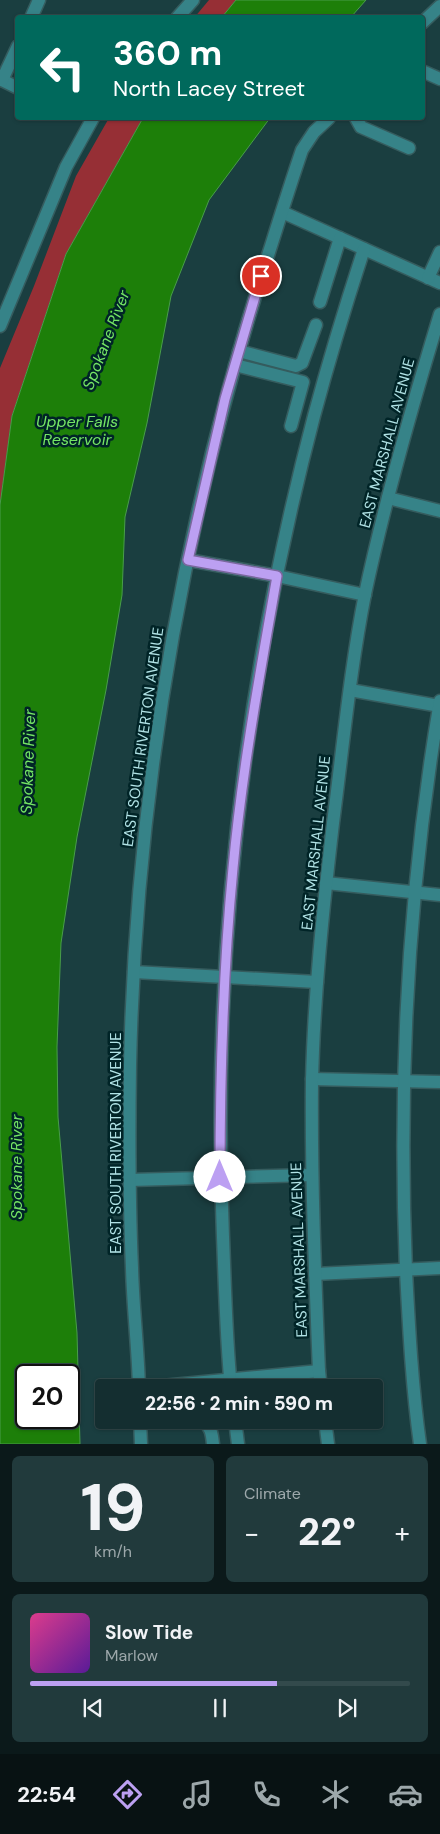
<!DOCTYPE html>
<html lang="en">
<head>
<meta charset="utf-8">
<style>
  :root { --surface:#142e30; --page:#213a3c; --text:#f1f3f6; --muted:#9da8ab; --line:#334a4c; --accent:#bca0f2 }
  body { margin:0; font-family:"DM Sans",sans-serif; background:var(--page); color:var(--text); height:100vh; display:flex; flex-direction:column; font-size:19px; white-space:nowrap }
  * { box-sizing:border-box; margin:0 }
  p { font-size:16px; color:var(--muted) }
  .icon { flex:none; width:28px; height:28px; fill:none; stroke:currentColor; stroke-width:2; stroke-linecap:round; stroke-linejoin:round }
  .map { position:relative; height:1444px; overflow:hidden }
  .side { display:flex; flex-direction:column; gap:12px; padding:12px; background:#0b191a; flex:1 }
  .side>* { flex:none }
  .top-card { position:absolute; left:15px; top:15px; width:410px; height:105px; border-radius:5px; box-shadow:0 1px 4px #0004,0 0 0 1px var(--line); background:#00695c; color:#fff; overflow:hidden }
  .speed { position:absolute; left:15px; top:1364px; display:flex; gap:10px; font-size:25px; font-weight:700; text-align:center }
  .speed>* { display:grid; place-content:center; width:65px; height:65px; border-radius:50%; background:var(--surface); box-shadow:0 1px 4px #0004,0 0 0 1px var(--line); line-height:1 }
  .speed .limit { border:2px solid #111; border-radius:8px; background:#fff; color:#111 }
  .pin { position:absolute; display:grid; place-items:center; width:42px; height:42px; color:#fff; margin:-21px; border:2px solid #fff; border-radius:50%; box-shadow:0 1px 5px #0007 }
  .me { position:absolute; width:55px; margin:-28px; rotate:0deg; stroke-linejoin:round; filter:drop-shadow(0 0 4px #0008) }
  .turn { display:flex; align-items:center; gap:18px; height:105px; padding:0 15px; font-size:22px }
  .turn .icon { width:65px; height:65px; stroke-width:2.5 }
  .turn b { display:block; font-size:35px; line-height:42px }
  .big { font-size:38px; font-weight:800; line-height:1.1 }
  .side .widget { flex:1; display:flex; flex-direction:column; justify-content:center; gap:8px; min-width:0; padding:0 18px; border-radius:8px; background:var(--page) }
  .side .dial { align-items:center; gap:0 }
  .dial b { font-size:65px; line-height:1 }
  .song { display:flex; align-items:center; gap:15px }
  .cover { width:60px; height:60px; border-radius:8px; background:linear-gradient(135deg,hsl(330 70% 55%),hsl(270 70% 35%)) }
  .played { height:5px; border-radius:2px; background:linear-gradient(90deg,var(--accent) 65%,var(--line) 65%) }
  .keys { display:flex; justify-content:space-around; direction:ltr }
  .heat { display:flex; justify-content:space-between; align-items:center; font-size:28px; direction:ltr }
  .side .tiles { flex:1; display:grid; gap:12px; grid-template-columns:1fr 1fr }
  .widget:last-child { grid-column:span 2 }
  .trip { position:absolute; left:95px; top:1379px; width:288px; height:50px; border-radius:5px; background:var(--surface); box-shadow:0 1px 4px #0004,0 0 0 1px var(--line); font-weight:800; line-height:50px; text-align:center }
  .menu { display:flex; height:80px; justify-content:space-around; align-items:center; background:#081213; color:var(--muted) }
  .menu .icon { width:35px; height:35px }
  .menu .current { color:var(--accent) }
  .menu b { font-size:22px; color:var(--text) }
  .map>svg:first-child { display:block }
  .green { fill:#962f35 }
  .water { fill:#1d7f09; stroke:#499d4b; fill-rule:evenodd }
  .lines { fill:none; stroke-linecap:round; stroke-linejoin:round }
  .minor-casing { stroke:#355c5e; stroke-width:15 }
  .minor { stroke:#368388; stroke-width:12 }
  .route-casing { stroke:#7a689d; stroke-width:12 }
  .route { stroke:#bca0f2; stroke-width:9 }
  .labels { text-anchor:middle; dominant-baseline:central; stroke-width:5; stroke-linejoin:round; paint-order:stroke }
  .street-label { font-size:15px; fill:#b1e3e6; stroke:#002427 }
  .water-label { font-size:16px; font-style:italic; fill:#74e564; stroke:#002427 }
</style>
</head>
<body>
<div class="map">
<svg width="440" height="1444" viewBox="0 0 440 1444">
  <rect width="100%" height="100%" fill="#1a3e40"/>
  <g class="green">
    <path d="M209 0H236L222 17 194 18Z"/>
    <path d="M109 118H143L66 254 12 416 0 505V368L34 286 76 176Z"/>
  </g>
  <g class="water">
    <path d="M236 0H366L351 17H222Z"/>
    <path d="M143 118H270L209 200 171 296 147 423 125 517 122 595 106 690 77 837 61 943 57 1047 58 1117 77 1333 80 1444H0V505L12 416 66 254ZM26 1375H69V1418H26Z"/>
  </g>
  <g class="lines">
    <g class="minor-casing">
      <g id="minor">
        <path d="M31 18 39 0"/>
        <path d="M177 18 193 0"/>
        <path d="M422 23 440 6"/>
        <path d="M422 71 440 79"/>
        <path d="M0 79 18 88"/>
        <path d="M2 80 18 46"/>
        <path d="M356 118 361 127 409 148"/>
        <path d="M282 212 440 283"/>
        <path d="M428 278 440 252"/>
        <path d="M320 302 340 238"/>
        <path d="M0 326 66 167 93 118"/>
        <path d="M239 351 296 366 302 363 316 325"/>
        <path d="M235 365 303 382 291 426"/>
        <path d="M388 498 440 511"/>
        <path d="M188 560 277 576 365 595"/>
        <path d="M350 690 440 706"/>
        <path d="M326 883 440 895"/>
        <path d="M134 972 317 982"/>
        <path d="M312 1079 440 1082"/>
        <path d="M130 1180 312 1175"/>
        <path d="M315 1274 440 1268"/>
        <path d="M139 1388C138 1347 133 1308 132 1268 129 1200 129 1133 130 1065 136 787 185 511 271 246 281 214 291 182 302 150L314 132 329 118"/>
        <path d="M141 1388 319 1371"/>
        <path d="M231 1388C226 1338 225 1287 223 1237 211 961 244 683 314 416 329 360 346 304 364 249"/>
        <path d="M321 1388 319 1371C315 1274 311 1177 312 1081 314 995 323 909 333 823 343 747 350 670 365 594 385 500 412 406 440 314"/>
        <path d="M140 1420 141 1444"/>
        <path d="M202 1420C211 1426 212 1434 213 1444"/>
        <path d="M235 1420 238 1444"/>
        <path d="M325 1420 328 1444"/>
        <path d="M420 1444C412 1387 409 1328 406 1271 398 1081 408 889 440 701"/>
      </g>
    </g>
    <use href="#minor" class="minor"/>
  </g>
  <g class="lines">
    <g class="route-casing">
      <path id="route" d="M220 1177C220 1074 223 971 233 868 242 770 260 673 277 576L188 560 225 399 261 276"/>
    </g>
    <use href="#route" class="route"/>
  </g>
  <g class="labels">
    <g class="street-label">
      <text transform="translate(387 443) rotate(-75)">EAST MARSHALL AVENUE</text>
      <text transform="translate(143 737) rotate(-82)">EAST SOUTH RIVERTON AVENUE</text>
      <text transform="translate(316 843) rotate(-84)">EAST MARSHALL AVENUE</text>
      <text transform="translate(116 1143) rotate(-90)">EAST SOUTH RIVERTON AVENUE</text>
      <text transform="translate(299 1250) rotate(-92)">EAST MARSHALL AVENUE</text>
    </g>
    <g class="water-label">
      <text transform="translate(106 340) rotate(-69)">Spokane River</text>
      <text x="77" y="421">Upper Falls<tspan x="77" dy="18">Reservoir</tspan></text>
      <text transform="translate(28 762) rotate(-88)">Spokane River</text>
      <text transform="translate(16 1167) rotate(-90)">Spokane River</text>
    </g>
  </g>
</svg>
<div class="speed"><div class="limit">20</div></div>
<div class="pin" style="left:261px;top:276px;background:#d93025"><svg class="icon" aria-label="arrive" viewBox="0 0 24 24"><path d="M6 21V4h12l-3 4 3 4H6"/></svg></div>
<svg class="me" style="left:220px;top:1177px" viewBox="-20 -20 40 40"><circle r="19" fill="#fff"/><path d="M0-13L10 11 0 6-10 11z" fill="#bca0f2"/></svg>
<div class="trip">22:56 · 2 min · 590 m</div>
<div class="top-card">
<div class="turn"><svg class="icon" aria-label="left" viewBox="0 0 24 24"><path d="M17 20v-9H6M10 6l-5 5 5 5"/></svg><div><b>360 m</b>North Lacey Street</div></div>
</div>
</div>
<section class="side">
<div class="tiles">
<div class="widget dial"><b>19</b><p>km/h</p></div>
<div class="widget"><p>Climate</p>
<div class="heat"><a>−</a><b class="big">22°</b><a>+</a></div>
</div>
<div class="widget">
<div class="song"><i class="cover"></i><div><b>Slow Tide</b><p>Marlow</p></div></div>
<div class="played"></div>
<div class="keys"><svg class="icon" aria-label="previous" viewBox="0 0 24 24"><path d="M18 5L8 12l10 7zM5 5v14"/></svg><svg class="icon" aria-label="pause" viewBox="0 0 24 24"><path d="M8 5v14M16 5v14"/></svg><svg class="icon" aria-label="next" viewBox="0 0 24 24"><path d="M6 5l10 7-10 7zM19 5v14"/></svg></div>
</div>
</div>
</section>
<nav class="menu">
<b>22:54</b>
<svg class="icon current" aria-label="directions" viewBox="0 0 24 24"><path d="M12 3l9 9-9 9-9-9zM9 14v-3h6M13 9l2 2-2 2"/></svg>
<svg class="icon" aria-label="music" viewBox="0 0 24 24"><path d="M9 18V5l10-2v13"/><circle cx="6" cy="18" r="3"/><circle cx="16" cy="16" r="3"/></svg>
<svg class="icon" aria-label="phone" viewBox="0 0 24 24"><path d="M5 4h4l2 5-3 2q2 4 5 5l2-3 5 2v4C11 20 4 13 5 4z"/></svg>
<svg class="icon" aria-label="climate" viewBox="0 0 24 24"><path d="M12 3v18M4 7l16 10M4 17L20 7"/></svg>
<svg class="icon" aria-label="car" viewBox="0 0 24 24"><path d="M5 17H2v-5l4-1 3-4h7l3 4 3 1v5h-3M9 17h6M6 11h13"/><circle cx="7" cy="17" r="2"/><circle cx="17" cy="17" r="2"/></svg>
</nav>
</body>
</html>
